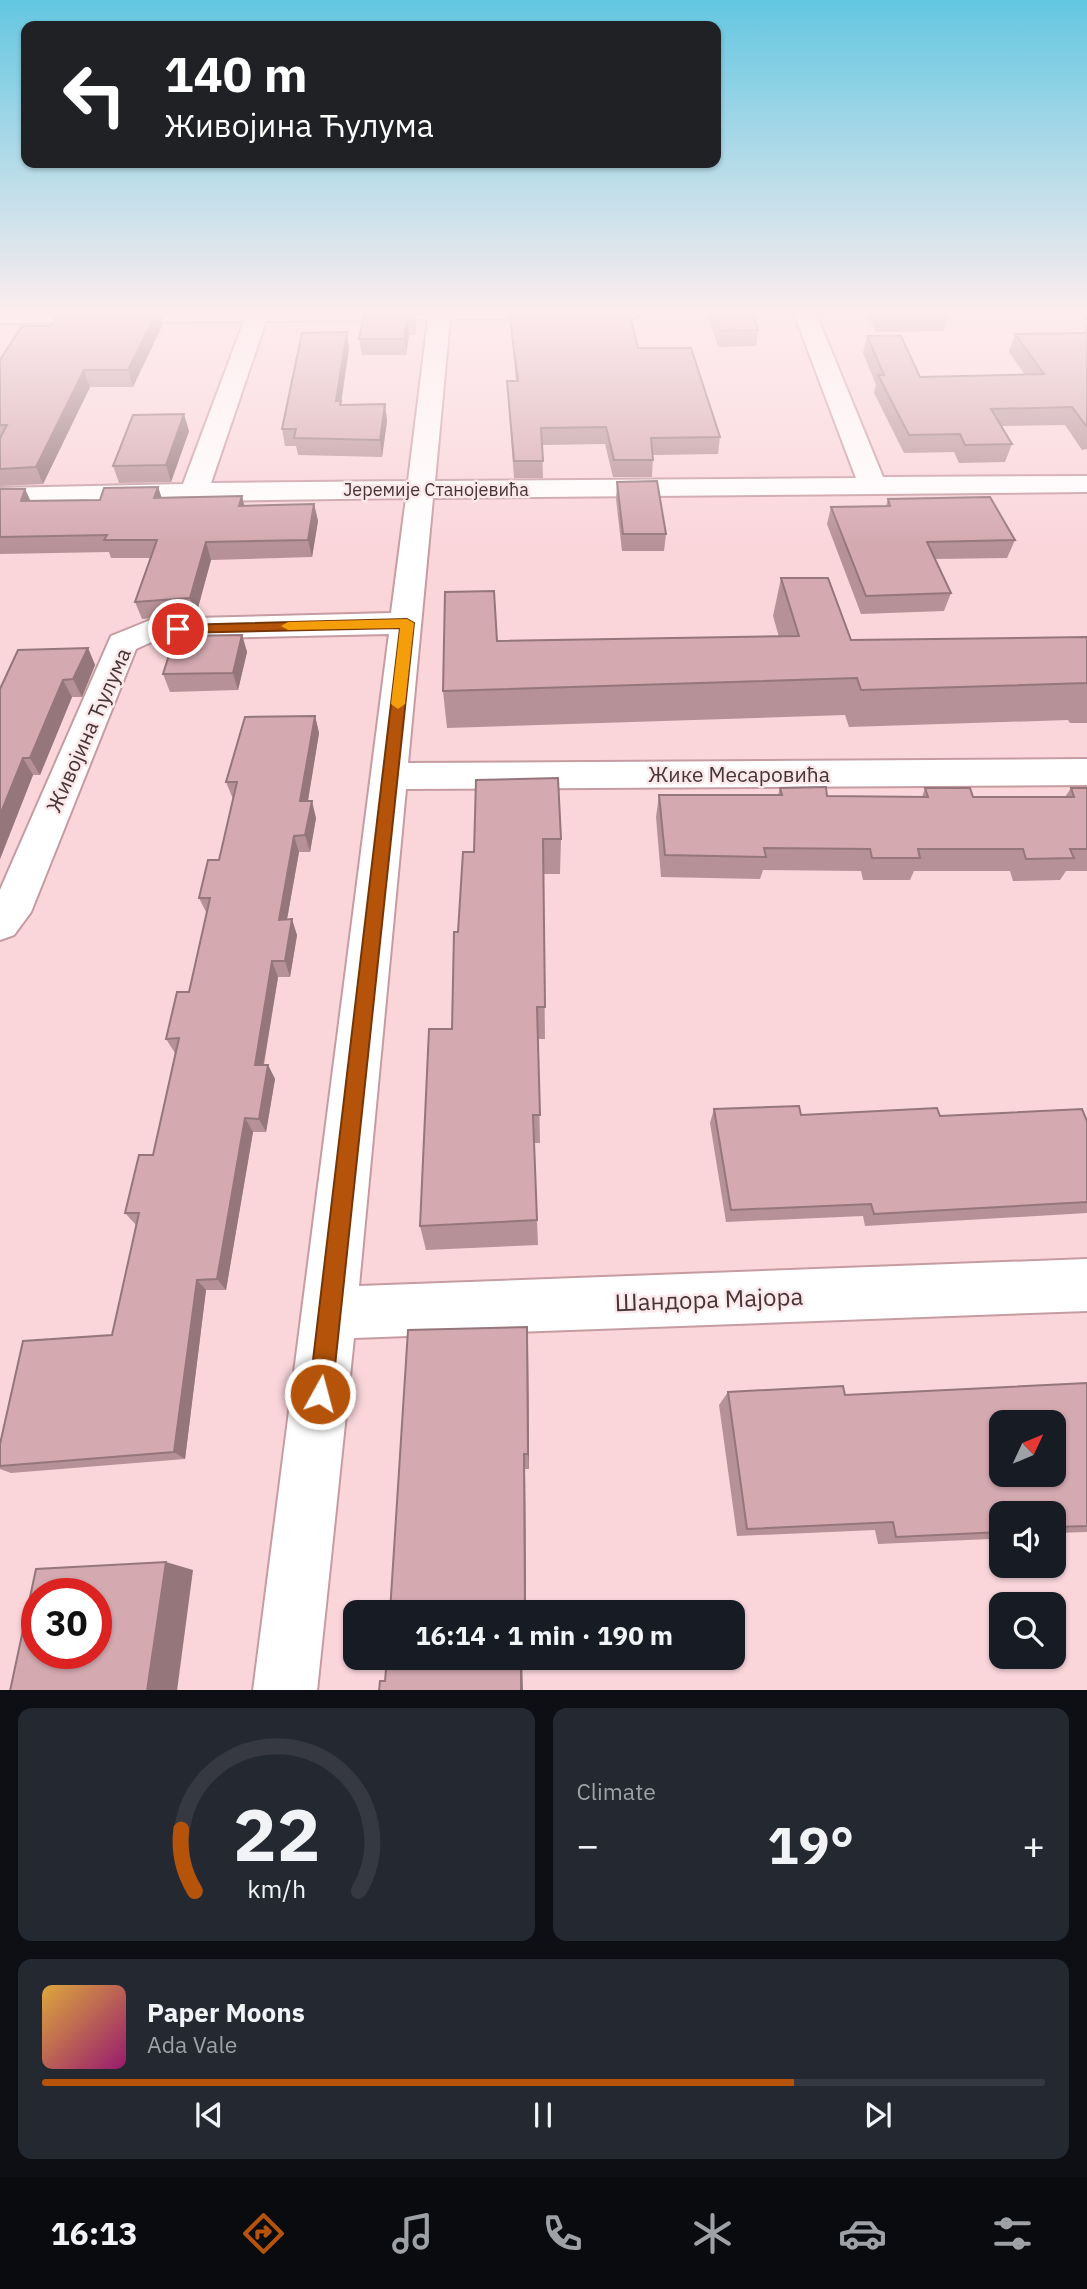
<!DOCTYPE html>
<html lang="en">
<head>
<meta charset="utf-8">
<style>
  :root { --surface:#171b24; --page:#242831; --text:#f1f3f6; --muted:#9ea1a6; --line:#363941; --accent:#b45309 }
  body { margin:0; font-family:"IBM Plex Sans",sans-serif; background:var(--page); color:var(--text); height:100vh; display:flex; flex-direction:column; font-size:26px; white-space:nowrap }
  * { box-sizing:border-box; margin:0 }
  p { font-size:23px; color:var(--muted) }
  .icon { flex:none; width:38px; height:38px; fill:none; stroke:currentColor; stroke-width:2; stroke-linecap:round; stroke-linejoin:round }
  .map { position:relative; height:1690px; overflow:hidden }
  .drawer { display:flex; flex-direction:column; gap:18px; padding:18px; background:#0d0f14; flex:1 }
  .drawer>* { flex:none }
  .hud { position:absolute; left:21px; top:21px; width:700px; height:147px; border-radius:14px; box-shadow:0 2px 5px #0004; background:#202124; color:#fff; overflow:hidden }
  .needle { width:46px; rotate:46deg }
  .buttons { position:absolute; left:989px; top:1410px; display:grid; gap:14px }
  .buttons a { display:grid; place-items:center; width:77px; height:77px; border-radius:14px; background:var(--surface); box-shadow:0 2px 5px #0004; font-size:35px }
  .speed { position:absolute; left:21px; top:1578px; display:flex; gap:14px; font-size:35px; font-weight:700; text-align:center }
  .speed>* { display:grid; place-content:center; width:91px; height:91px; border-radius:50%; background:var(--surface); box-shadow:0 2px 5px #0004; line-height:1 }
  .speed .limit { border:10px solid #d22; background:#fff; color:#111 }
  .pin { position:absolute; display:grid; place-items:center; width:60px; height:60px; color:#fff; margin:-30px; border:4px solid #fff; border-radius:50%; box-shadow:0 2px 7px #0007 }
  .me { position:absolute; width:77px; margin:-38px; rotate:7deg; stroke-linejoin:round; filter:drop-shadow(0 0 5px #0008) }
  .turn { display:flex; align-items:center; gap:24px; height:147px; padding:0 28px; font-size:32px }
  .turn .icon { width:91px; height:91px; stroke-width:2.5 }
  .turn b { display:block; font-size:49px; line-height:60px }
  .big { font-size:52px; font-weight:700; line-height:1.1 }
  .drawer .card { flex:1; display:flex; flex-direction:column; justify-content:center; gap:10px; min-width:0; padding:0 24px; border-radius:14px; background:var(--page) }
  .drawer .dial { align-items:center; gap:0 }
  .dial svg { height:182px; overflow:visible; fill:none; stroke:var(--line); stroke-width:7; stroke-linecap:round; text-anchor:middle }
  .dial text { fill:var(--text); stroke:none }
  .song { display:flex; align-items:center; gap:21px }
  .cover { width:84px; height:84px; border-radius:10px; background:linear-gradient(135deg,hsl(40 70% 55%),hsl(320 70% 35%)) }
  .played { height:7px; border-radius:4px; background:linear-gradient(90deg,var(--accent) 75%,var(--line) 75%) }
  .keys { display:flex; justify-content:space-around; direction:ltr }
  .heat { display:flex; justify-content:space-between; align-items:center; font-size:38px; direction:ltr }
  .drawer .tiles { flex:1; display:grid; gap:18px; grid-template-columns:1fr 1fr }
  .card:last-child { grid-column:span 2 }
  .trip { position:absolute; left:343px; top:1600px; width:402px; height:70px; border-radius:14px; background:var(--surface); box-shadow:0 2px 5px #0004; font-weight:700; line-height:70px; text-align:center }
  .dock { display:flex; height:112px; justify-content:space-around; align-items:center; background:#090b0e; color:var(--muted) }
  .dock .icon { width:49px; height:49px }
  .dock .on { color:var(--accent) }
  .dock b { font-size:32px; color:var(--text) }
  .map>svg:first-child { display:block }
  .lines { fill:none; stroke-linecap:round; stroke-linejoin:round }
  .street-casing { stroke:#c69ca2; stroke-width:4 }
  .street { fill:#fff; fill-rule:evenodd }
  .wall { fill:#b69197 }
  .shaded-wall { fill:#94767b }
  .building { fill:#d4a9b0; stroke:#94767b; stroke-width:2; fill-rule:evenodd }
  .route { fill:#b45309; stroke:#753606; stroke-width:2 }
  .slow { fill:#f59e0b }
  .labels { text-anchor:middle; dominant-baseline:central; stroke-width:5; stroke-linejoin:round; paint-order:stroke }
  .far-street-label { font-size:18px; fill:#463537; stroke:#fbe8eb }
  .street-label { font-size:21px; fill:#463537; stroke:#fbe8eb }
  .near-street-label { font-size:24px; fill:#463537; stroke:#fbe8eb }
</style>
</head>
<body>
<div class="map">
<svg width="1087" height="1691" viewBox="0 0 1087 1691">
  <rect width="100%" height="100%" fill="#fad6db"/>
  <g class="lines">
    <g class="street-casing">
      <path id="street" d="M0 311H644L633 318 450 319 435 481 856 478 793 311H815L883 477 1087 476V492L433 498 408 763 1087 759V785L406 789 359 1286 1087 1259V1311L354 1338 317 1691H253L389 634 158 639 136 649 31 912 14 935 0 940V890L111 636 153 619 391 613 406 498 0 504V488L183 484 244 321 0 323ZM428 319 408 481 211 483 266 321Z"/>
    </g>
    <use href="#street" class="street"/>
  </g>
  <g class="wall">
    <path d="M415 311 416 335H409L406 355H362L359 339Z"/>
    <path d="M509 311H629L638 348 720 437 718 454 653 455 652 477H613L605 444 542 445 543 478H514L507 381H516Z"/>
    <path d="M707 311H752L758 330 756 346 718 347Z"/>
    <path d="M865 311H945L948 315 943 331 876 332Z"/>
    <path d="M1077 311H1087V449L1082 450 1065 425 1001 426 1012 444 1005 462 959 463 954 452 904 453 874 393 876 385 863 353 867 336 920 377 1025 375 1009 352 1015 334 1083 333 1087 322Z"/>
    <path d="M163 324 133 387H90L43 484 0 486V360Z"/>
    <path d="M349 348 341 405 385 404 387 421 382 457 298 455 296 446H285L282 429Z"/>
    <path d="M189 431 171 482 119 483 113 466Z"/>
    <path d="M617 482 666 534 664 551H622L616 499Z"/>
    <path d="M158 487 161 497 242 496 244 506 314 504 318 521 312 557 211 560 196 615 142 619 135 602 151 558H111L109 552 0 554V489H25L30 501 100 500Z"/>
    <path d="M888 499 1015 540 1007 558 935 559 951 593 944 611 861 614 827 524 831 507 886 506Z"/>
    <path d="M781 578 851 640 1087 637V723H1070L1068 720 849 727 845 715 447 728 443 691 497 641 779 637 773 616Z"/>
    <path d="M242 635 247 652 238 690 170 692 163 674Z"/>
    <path d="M88 648 95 665 82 697H72L40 775H33L0 859V689Z"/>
    <path d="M315 716 319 733 308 801 316 818 310 852H299L287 919 297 935 290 977H278L264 1065H268L275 1079 266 1132H253L226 1290H206L185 1459 11 1473 0 1469V1444L112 1335 136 1225 125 1213 153 1155 175 1053 166 1039 189 992 207 914 199 898 219 860 233 799 226 782Z"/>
    <path d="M476 780 561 839 560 874H543L545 1039H538L540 1143H534L538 1245 426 1250 420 1226 452 1029 474 852Z"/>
    <path d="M780 788 827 796 922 797 925 788 973 797H1065L1071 788H1087V871H1066L1060 880 1013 881 1010 871H914L910 880H863L861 871 763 870 760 879 661 877 656 817 659 795H778Z"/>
    <path d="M714 1109 801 1115 940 1116 1087 1121V1213L865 1226 863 1216 726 1222 710 1123Z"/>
    <path d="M528 1349 529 1469H525L526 1612H390Z"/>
    <path d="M1087 1383V1532L1054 1533V1514H1001V1536L990 1539 878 1544 875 1530 737 1536 719 1405 728 1392 845 1395Z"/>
  </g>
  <g class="shaded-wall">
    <path d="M157 311H159L163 324 133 387 128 370Z"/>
    <path d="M415 311 416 322V335L415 319Z"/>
    <path d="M407 319 409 335 406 355 404 339Z"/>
    <path d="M347 332 349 348 341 402 344 418 336 401Z"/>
    <path d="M84 370 90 387 43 484 36 467Z"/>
    <path d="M385 404 387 421 382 457 380 440Z"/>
    <path d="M184 414 189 431 171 482 166 465Z"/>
    <path d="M158 487 164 504 154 498Z"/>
    <path d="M25 489 33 506 21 501Z"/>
    <path d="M242 496 246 513 239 506Z"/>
    <path d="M314 504 318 521 312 557 308 540Z"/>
    <path d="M206 542 211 560 196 615 190 598Z"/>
    <path d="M242 635 247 652 238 690 233 673Z"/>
    <path d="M88 648 95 665 82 697 73 679Z"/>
    <path d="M63 680 72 697 40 775 30 758Z"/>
    <path d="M315 716 319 733 305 818 300 801Z"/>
    <path d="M23 758 33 775 0 859V815Z"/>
    <path d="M312 801 316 818 310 852 305 835Z"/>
    <path d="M294 836 299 852 284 936 279 920Z"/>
    <path d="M292 919 297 935 290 977 285 961Z"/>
    <path d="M272 961 278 977 261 1079 255 1065Z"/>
    <path d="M268 1065 275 1079 266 1132 259 1119Z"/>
    <path d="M245 1118 253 1132 226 1290 217 1279Z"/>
    <path d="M197 1280 206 1290 185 1459 174 1452Z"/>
    <path d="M527 1327 528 1349 529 1469 528 1454Z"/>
    <path d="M524 1454 525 1469 526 1612H525Z"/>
    <path d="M166 1562 193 1570 177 1691H147Z"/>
    <path d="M521 1657H522L523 1691H521Z"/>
  </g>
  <g class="building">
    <path d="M61 311H157L128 370H84L36 467 0 469V438L7 425H0V360L22 326H51Z"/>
    <path d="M365 311H415V319H407L404 339H359Z"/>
    <path d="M509 311H629L638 348H691L720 437 651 438 653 460H614L606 427 541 428 543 461H514L507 381H518Z"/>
    <path d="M714 311H752L758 330 720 331Z"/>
    <path d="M877 311H945L948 315 880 316Z"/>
    <path d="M347 332 336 401H341L340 405 385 404 380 440 294 438 296 429H282L302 333Z"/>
    <path d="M1087 333V427L1072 407 991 409 1012 444 965 445 960 434 909 435 878 375H884L867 336H901L920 377 1044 374 1015 334Z"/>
    <path d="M184 414 166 465 113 466 133 415Z"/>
    <path d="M657 481 666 534H623L617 482Z"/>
    <path d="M158 487 154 498 242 496 239 506 314 504 308 540 206 542 190 598 135 602 157 540H104L107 535 0 537V489H25L21 501 100 500 104 488Z"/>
    <path d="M990 497 1015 540 927 542 951 593 866 596 831 507 890 506 888 499Z"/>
    <path d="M781 578H828L851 640 1087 637V683L861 690 857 678 443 691 445 592 494 591 497 641 799 636Z"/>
    <path d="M242 635 233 673 163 674 175 636Z"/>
    <path d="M88 648 73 679 63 680 30 758H23L0 815V689L18 650Z"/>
    <path d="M315 716 300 801H312L305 835 294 836 279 920 292 919 285 961H272L255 1065H268L259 1119 245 1118 217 1279 197 1280 174 1452 0 1466V1444L23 1341 112 1335 139 1213H125L139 1155H153L179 1038 166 1039 177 992H189L210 898H199L208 860H219L237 782H226L245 717Z"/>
    <path d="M558 778 561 839H543L545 1007H537L540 1115H533L537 1220 420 1226 429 1029H452L454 932H458L463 852H474L476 780Z"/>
    <path d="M826 787 827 796 928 797 925 788H970L973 797H1074L1071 788H1087V849H1070L1074 858 1026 859 1023 849H918L920 858H872L870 849 764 848 766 857 665 855 659 795H782L780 788Z"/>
    <path d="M799 1106 801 1115 937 1108 940 1116 1082 1109 1087 1121V1202L874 1214 871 1204 731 1210 714 1109Z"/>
    <path d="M527 1327 528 1454H524L525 1612H390L408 1330Z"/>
    <path d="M1087 1383V1526L1054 1527V1514H1001V1532L896 1537 893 1522 747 1529 728 1392 843 1386 845 1395ZM1001 1423H1054V1475H1001Z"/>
    <path d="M166 1562 147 1691H10L36 1569ZM37 1594H96V1654H37Z"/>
    <path d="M387 1657H521V1691H379L380 1681H385Z"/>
  </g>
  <linearGradient id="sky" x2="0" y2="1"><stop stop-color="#63c7e1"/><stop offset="0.57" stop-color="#fdedef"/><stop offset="1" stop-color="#fdedef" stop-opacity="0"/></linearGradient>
  <rect width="1087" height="548" fill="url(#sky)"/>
  <path class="route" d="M407 619 414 623 332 1394 328 1402 320 1405 312 1402 309 1394 400 628 178 633 172 629 178 625Z"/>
  <path class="slow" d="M407 619 414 623 405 704 398 709 391 704 400 628 288 630 281 626 288 622Z"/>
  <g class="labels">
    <g class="far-street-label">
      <text x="436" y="489">Јеремије Станојевића</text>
    </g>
    <g class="street-label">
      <text transform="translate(88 730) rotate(-66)">Живојина Ћулума</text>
      <text x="739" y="774">Жике Месаровића</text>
    </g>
    <g class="near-street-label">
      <text transform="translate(709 1299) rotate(-2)">Шандора Мајора</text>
    </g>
  </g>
</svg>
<div class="buttons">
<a><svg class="needle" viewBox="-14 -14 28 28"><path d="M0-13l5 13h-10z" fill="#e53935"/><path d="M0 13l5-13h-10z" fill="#9ea1a6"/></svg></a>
<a><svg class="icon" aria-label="sound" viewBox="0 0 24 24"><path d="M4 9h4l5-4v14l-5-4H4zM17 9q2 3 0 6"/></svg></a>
<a><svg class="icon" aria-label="search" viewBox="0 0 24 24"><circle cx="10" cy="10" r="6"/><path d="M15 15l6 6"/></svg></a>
</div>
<div class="speed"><div class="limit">30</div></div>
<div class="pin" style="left:178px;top:629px;background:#d93025"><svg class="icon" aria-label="arrive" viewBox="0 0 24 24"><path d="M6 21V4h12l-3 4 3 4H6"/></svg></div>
<svg class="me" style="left:320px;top:1394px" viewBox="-20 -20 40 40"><circle r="17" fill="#b45309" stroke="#fff" stroke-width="3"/><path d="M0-11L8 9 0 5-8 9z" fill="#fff"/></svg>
<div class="trip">16:14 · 1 min · 190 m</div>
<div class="hud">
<div class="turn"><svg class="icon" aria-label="left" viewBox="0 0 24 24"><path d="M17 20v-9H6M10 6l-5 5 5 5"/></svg><div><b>140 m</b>Живојина Ћулума</div></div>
</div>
</div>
<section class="drawer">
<div class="tiles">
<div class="card dial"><svg viewBox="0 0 100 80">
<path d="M14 69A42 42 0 1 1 86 69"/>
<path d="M14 69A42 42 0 0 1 8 42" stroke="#b45309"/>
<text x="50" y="56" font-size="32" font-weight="700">22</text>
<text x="50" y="72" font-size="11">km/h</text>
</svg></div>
<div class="card"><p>Climate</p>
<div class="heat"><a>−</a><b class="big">19°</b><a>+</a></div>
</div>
<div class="card">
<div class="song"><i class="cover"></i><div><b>Paper Moons</b><p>Ada Vale</p></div></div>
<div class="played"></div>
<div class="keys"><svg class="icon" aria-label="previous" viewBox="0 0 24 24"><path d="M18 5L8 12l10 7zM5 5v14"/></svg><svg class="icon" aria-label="pause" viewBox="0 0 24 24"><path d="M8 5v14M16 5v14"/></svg><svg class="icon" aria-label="next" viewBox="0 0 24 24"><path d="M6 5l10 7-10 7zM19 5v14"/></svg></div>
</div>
</div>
</section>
<nav class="dock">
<b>16:13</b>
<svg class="icon on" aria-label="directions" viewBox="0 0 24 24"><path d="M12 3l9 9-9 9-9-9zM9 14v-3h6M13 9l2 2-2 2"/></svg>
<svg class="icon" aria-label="music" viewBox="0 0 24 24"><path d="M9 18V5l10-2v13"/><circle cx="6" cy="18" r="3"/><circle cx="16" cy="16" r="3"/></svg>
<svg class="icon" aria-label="phone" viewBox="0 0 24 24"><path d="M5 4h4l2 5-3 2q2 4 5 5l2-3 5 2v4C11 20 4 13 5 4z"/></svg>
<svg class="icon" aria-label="climate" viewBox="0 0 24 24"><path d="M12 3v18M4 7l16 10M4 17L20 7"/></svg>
<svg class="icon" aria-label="car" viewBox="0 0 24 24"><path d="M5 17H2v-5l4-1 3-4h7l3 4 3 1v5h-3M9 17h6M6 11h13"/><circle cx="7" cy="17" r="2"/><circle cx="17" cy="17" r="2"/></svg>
<svg class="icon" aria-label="filters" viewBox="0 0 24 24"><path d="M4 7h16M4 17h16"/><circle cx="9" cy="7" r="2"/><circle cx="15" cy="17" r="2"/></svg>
</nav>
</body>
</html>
